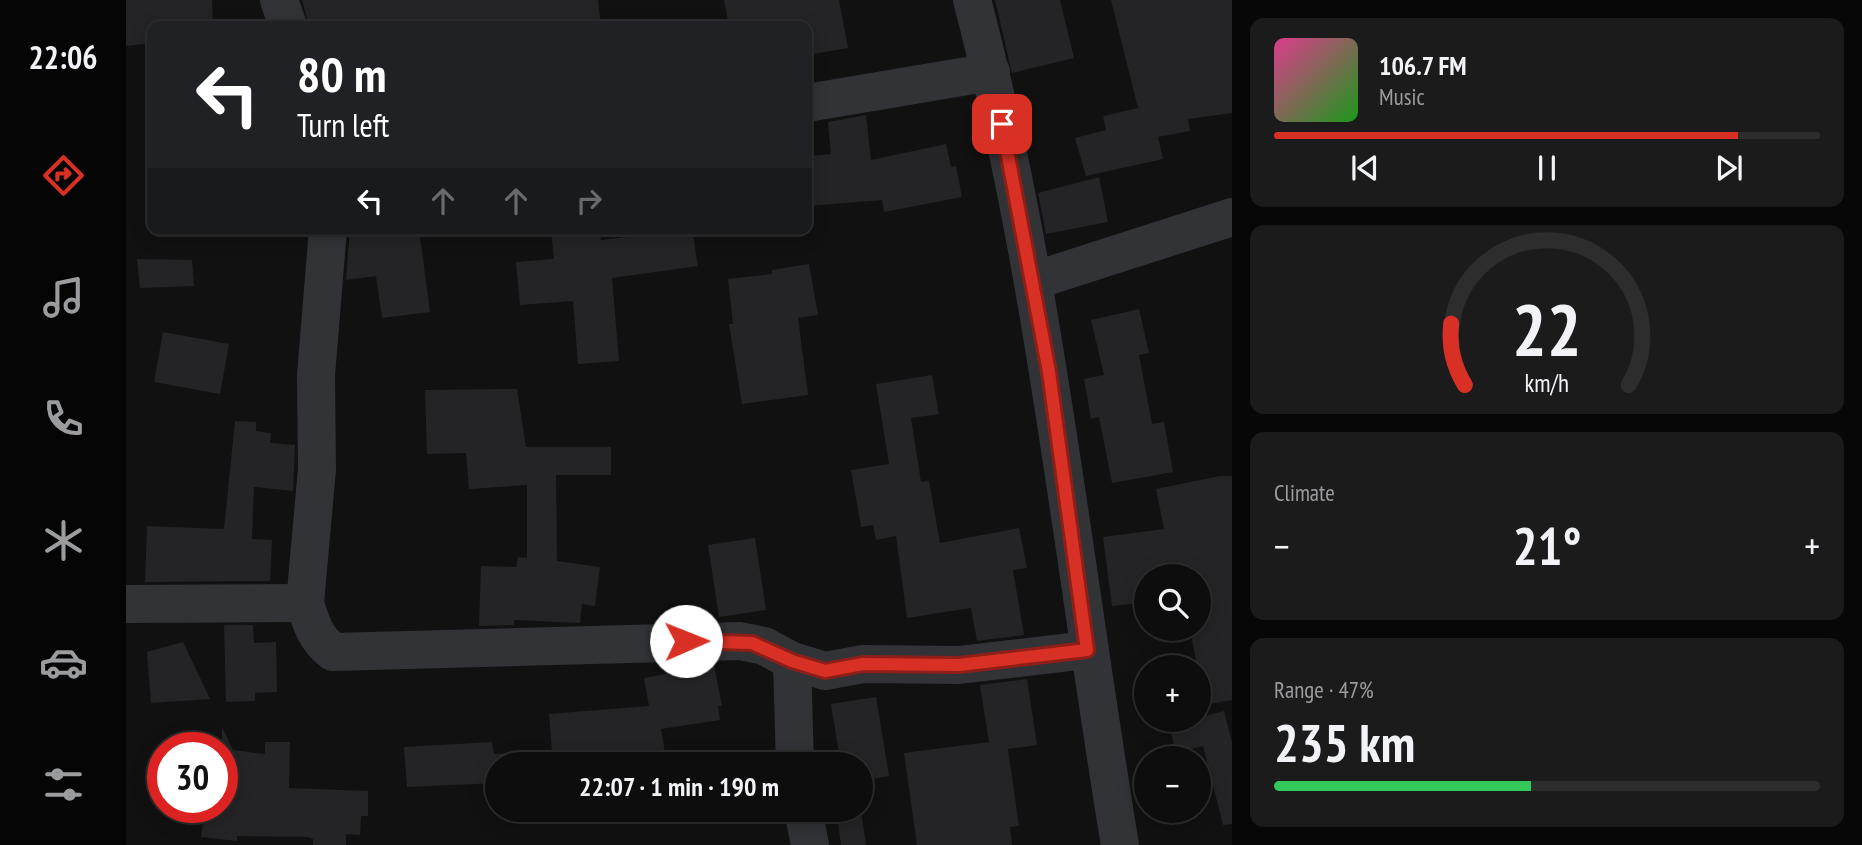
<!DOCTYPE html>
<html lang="en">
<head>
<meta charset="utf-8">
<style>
  :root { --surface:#0d0d0e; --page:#1b1b1c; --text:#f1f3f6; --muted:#9a9c9e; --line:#2d2d2e; --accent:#d93025 }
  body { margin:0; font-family:"PT Sans Narrow",sans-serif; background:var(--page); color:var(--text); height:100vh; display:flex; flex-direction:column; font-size:26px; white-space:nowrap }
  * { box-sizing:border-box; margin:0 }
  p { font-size:23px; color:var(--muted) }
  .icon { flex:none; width:38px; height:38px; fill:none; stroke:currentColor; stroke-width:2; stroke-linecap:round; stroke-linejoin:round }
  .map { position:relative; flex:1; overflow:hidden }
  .sheet { display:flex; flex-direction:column; gap:18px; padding:18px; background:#070708; width:630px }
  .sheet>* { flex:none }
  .top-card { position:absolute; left:21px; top:21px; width:665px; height:214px; border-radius:14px; box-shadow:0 4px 18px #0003,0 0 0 2px var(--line); background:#202124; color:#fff; overflow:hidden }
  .buttons { position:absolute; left:1008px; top:564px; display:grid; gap:14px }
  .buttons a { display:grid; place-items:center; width:77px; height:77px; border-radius:50%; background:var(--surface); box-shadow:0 4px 18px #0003,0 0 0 2px var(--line); font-size:35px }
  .speed { position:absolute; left:21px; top:732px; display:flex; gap:14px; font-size:35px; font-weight:700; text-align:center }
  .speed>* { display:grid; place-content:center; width:91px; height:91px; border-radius:50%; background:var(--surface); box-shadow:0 4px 18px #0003,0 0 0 2px var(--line); line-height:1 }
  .speed .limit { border:10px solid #d22; background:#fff; color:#111 }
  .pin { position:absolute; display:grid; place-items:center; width:60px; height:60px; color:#fff; margin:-30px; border-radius:14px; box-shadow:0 4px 10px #0006 }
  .me { position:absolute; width:77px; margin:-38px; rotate:89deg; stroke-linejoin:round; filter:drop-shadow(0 0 5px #0008) }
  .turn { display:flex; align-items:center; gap:24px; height:147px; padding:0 35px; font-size:32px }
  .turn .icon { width:91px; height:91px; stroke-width:2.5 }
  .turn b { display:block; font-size:49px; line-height:60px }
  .lanes { display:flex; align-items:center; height:66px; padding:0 35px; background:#0003; justify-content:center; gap:35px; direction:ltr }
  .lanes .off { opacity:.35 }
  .big { font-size:52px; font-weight:700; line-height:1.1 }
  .sheet .card { flex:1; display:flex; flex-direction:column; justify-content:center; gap:10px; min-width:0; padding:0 24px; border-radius:14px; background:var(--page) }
  .sheet .dial { align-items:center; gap:0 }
  .dial svg { height:182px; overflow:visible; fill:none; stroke:var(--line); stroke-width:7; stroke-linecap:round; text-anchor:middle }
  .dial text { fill:var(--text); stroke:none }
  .song { display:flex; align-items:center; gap:21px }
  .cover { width:84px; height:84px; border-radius:10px; background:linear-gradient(135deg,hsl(330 70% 55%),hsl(120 70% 35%)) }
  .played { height:7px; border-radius:4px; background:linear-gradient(90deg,var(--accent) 85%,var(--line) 85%) }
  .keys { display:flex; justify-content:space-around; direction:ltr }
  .heat { display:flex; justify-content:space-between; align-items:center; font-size:38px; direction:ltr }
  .charge { height:10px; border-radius:5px; background:linear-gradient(90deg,#34c759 47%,var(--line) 0) }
  .trip { position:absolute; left:359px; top:752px; width:388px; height:70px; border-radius:35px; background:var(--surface); box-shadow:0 4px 18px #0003,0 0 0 2px var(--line); font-weight:700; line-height:70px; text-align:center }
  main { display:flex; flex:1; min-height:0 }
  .tab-bar { display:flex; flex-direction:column; width:126px; justify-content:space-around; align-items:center; background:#050506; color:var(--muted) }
  .tab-bar .icon { width:49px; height:49px }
  .tab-bar .current { color:var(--accent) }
  .tab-bar b { font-size:32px; color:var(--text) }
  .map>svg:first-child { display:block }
  .building { fill:#242426 }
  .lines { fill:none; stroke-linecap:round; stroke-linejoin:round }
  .minor { stroke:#323337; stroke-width:38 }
  .route-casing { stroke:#8d1f18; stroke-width:18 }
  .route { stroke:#d93025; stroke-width:12 }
</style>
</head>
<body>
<main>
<nav class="tab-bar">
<b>22:06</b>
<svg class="icon current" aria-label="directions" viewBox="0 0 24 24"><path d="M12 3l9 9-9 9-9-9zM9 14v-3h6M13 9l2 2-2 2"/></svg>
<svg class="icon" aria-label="music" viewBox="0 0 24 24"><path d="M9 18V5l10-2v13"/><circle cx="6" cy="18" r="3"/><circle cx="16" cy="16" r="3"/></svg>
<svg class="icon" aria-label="phone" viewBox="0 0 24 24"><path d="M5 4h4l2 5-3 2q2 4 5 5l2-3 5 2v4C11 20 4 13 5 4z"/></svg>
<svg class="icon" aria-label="climate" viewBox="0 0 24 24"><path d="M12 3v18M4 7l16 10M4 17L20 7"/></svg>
<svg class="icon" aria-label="car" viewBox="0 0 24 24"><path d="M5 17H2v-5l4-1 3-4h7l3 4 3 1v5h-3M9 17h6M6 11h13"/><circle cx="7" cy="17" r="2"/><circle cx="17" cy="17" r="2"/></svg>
<svg class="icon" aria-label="filters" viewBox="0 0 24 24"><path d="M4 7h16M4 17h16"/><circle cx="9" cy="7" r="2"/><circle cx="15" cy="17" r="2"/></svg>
</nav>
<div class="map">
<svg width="1106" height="845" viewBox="0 0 1106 845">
  <rect width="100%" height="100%" fill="#111112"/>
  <g class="building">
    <path d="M0 0H86L87 26H26V43L0 46Z"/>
    <path d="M176 0H472L475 26H183Z"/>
    <path d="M598 0H713L722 48 687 54 682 26H603Z"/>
    <path d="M869 0H934L948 58 886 73Z"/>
    <path d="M985 0H1106V113L1062 119 1064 131 1032 137 1037 159 960 176 949 138 980 130 977 116 1012 108Z"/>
    <path d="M740 115 745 160 820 144 825 167 830 166 836 197 758 212 756 200 681 206V156L705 154 702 122Z"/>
    <path d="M973 177 982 222 920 234 912 193Z"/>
    <path d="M224 229H293L304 312 256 318 250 276 220 280Z"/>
    <path d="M447 229H474L475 240 566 229 572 266 486 278 493 361 452 364 447 301 394 305 390 262 428 259 425 232Z"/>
    <path d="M11 259 66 260 68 286 14 288Z"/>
    <path d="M683 264 692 315 672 318 682 395 616 404 603 324H607L602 279 646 274V270Z"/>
    <path d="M1013 309 1023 353 1013 355 1026 424 1038 422 1047 472 986 483 973 417 965 419 958 379 978 375 965 320Z"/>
    <path d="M37 332 103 344 94 394 28 382Z"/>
    <path d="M806 375 813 414 785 418 795 482 803 481 814 543 893 528 901 568 887 570 898 635 851 641 845 608 781 618 770 536 750 540 747 525 735 527 725 470 763 464 750 384Z"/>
    <path d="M391 389 400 447H485V475H430L431 561 474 567 469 606 456 604 454 623 388 620V625L353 626 355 566 390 567 392 557 401 558V485L343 489 340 453 301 454 299 390Z"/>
    <path d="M109 421 130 422V431L145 433 144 443 169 445 167 491 128 487 126 539 146 540 144 581 19 582 21 526 98 529Z"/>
    <path d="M1094 476H1106V700L1078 705 1064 628H1073V576H1020V602L986 606 977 537 1038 529 1030 489Z"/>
    <path d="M629 538 640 610 593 617 582 545Z"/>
    <path d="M98 625H127L128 643 150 642 151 692 129 693V701L100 702Z"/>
    <path d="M57 642 84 699 25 703 21 652Z"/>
    <path d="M588 665 596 706H592L594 720 535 729 539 753 477 762 478 765H371V783L281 787 278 747 366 742 368 754 426 752 423 714 523 706 518 678Z"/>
    <path d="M901 679 911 745 882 749 893 826 884 827 886 845H791L778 753 863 742 854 685Z"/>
    <path d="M750 697 763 776 735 781V765H715L705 704Z"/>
    <path d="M1098 711 1106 742V824L1097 825 1077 746 1050 753 1043 725Z"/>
    <path d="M96 727 107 750 139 754V742H164L163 788 242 791V816H235L234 835 220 834V845H187V839L182 837 111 836V841L75 837 79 807H96Z"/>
    <path d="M393 810H441V817L394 823Z"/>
    <path d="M710 810H735L740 845H715Z"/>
  </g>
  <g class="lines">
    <g class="minor">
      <path d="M153 0 162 26"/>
      <path d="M846 0C919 277 947 563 994 845"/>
      <path d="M681 103 865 72"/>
      <path d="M202 229 190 375 191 469 179 603C185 624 190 639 207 652L614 641 638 646 666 661 699 671 737 664 833 665 961 650"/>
      <path d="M907 281 1106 217"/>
      <path d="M0 604 179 603"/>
      <path d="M666 661 669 765"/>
      <path d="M677 810 684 845"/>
    </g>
  </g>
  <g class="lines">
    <g class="route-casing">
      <path id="route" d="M560 641 626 643 666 661 699 671 737 664 833 665 961 650 923 372 876 124"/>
    </g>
    <use href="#route" class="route"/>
  </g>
</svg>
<div class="buttons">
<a><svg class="icon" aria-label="search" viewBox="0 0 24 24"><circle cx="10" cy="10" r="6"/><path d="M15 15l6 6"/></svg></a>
<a>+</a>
<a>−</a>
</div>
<div class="speed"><div class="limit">30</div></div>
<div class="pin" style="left:876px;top:124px;background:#d93025"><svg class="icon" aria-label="arrive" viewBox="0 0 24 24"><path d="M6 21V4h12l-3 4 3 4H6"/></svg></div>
<svg class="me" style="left:560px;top:641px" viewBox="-20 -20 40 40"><circle r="19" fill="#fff"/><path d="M0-13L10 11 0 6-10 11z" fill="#d93025"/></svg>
<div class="trip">22:07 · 1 min · 190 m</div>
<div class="top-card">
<div class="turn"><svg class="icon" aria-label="left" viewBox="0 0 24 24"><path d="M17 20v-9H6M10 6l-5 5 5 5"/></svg><div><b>80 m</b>Turn left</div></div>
<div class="lanes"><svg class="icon" aria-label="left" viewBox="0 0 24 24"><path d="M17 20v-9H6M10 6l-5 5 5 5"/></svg><svg class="icon off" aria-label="ahead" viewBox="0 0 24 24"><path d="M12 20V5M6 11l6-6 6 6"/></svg><svg class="icon off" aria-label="ahead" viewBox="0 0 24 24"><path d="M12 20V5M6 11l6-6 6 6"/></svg><svg class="icon off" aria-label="right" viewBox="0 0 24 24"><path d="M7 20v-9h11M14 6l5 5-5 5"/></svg></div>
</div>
</div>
<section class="sheet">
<div class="card">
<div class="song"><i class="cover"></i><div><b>106.7 FM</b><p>Music</p></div></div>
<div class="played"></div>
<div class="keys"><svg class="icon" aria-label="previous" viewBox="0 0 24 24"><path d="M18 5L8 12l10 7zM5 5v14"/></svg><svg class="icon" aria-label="pause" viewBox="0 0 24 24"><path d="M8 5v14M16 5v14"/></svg><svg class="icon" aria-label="next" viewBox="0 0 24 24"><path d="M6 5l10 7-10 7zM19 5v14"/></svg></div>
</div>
<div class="card dial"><svg viewBox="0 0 100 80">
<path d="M14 69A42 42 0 1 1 86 69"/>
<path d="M14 69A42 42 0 0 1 8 42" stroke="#d93025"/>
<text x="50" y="56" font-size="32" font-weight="700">22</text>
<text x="50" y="72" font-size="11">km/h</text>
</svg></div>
<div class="card"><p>Climate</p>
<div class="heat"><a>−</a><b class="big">21°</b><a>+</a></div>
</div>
<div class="card"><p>Range · 47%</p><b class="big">235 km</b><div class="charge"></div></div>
</section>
</main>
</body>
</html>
